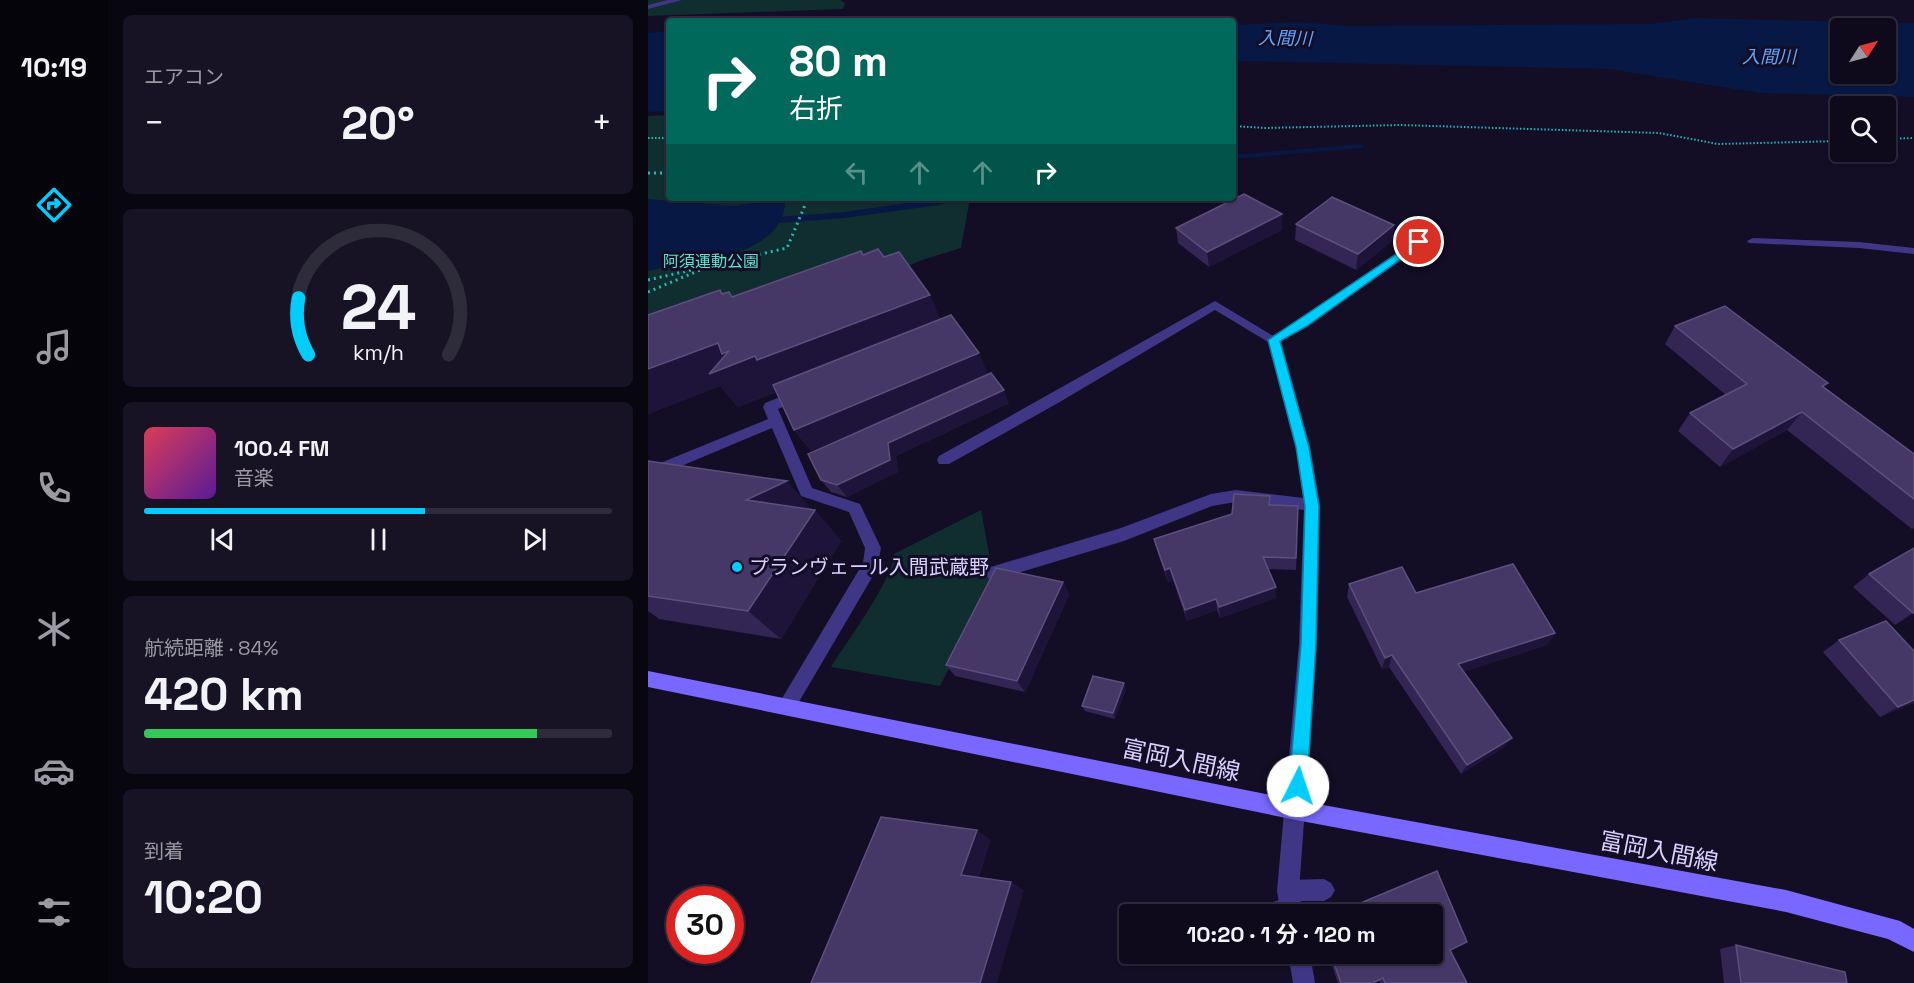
<!DOCTYPE html>
<html lang="ja">
<head>
<meta charset="utf-8">
<style>
  :root { --surface:#0e0a1c; --page:#171325; --text:#f1f3f6; --muted:#9b9aa3; --line:#2e2b3b; --accent:#00cdfc }
  body { margin:0; font-family:"Space Grotesk","Noto Sans JP",sans-serif; background:var(--page); color:var(--text); height:100vh; display:flex; flex-direction:column; font-size:22px; white-space:nowrap }
  * { box-sizing:border-box; margin:0 }
  p { font-size:20px; color:var(--muted) }
  .icon { flex:none; width:33px; height:33px; fill:none; stroke:currentColor; stroke-width:2; stroke-linecap:round; stroke-linejoin:round }
  .map { position:relative; flex:1; overflow:hidden }
  .drawer { display:flex; flex-direction:column; gap:15px; padding:15px; background:#08060f; width:540px }
  .drawer>* { flex:none }
  .hud { position:absolute; left:18px; top:18px; width:570px; height:183px; border-radius:6px; box-shadow:0 2px 4px #0004,0 0 0 2px var(--line); background:#00695c; color:#fff; overflow:hidden }
  .needle { width:39px; rotate:54deg }
  .tools { position:absolute; left:1182px; top:18px; display:grid; gap:12px }
  .tools a { display:grid; place-items:center; width:66px; height:66px; border-radius:6px; background:var(--surface); box-shadow:0 2px 4px #0004,0 0 0 2px var(--line); font-size:30px }
  .speed { position:absolute; left:18px; top:886px; display:flex; gap:12px; font-size:30px; font-weight:700; text-align:center }
  .speed>* { display:grid; place-content:center; width:78px; height:78px; border-radius:50%; background:var(--surface); box-shadow:0 2px 4px #0004,0 0 0 2px var(--line); line-height:1 }
  .speed .limit { border:9px solid #d22; background:#fff; color:#111 }
  .pin { position:absolute; display:grid; place-items:center; width:51px; height:51px; color:#fff; margin:-26px; border:3px solid #fff; border-radius:50%; box-shadow:0 2px 6px #0007 }
  .me { position:absolute; width:66px; margin:-33px; rotate:4deg; stroke-linejoin:round; filter:drop-shadow(0 0 4px #0008) }
  .turn { display:flex; align-items:center; gap:21px; height:126px; padding:0 24px; font-size:27px }
  .turn .icon { width:78px; height:78px; stroke-width:2.5 }
  .turn b { display:block; font-size:42px; line-height:51px }
  .lanes { display:flex; align-items:center; height:57px; padding:0 24px; background:#0003; justify-content:center; gap:30px; direction:ltr }
  .lanes .off { opacity:.35 }
  .big { font-size:45px; font-weight:700; line-height:1.1 }
  .drawer .tile { flex:1; display:flex; flex-direction:column; justify-content:center; gap:9px; min-width:0; padding:0 21px; border-radius:9px; background:var(--page) }
  .drawer .dial { align-items:center; gap:0 }
  .dial svg { height:156px; overflow:visible; fill:none; stroke:var(--line); stroke-width:7; stroke-linecap:round; text-anchor:middle }
  .dial text { fill:var(--text); stroke:none }
  .song { display:flex; align-items:center; gap:18px }
  .cover { width:72px; height:72px; border-radius:9px; background:linear-gradient(135deg,hsl(350 70% 55%),hsl(270 70% 35%)) }
  .played { height:6px; border-radius:3px; background:linear-gradient(90deg,var(--accent) 60%,var(--line) 60%) }
  .keys { display:flex; justify-content:space-around; direction:ltr }
  .heat { display:flex; justify-content:space-between; align-items:center; font-size:33px; direction:ltr }
  .charge { height:9px; border-radius:4px; background:linear-gradient(90deg,#34c759 84%,var(--line) 0) }
  .trip { position:absolute; left:471px; top:904px; width:324px; height:60px; border-radius:6px; background:var(--surface); box-shadow:0 2px 4px #0004,0 0 0 2px var(--line); font-weight:700; line-height:60px; text-align:center }
  main { display:flex; flex:1; min-height:0 }
  .tab-bar { display:flex; flex-direction:column; width:108px; justify-content:space-around; align-items:center; background:#06040b; color:var(--muted) }
  .tab-bar .icon { width:42px; height:42px }
  .tab-bar .on { color:var(--accent) }
  .tab-bar b { font-size:27px; color:var(--text) }
  .map>svg:first-child { display:block }
  .green { fill:#102d2f }
  .water { fill:#071844; fill-rule:evenodd }
  .lines { fill:none; stroke-linecap:round; stroke-linejoin:round }
  .stream { fill:#071844; fill-rule:evenodd }
  .path-far1 { stroke:#28b8bc; stroke-width:2; stroke-dasharray:1.5 2; stroke-linecap:butt }
  .path { stroke:#28b8bc; stroke-width:3; stroke-dasharray:2 4; stroke-linecap:butt }
  .lane { fill:#403686; fill-rule:evenodd }
  .street { fill:#403686; fill-rule:evenodd }
  .secondary { fill:#7968ff; fill-rule:evenodd }
  .wall { fill:#332554 }
  .shaded-wall { fill:#1e1439 }
  .building { fill:#453766; stroke:#5c507e; stroke-width:1.5 }
  .route { fill:#00cdfc; stroke:#0085a4; stroke-width:1.5 }
  .poi-dot { fill:#00cdfc; stroke:#130d25; stroke-width:2 }
  .labels { text-anchor:middle; dominant-baseline:central; stroke-width:6; stroke-linejoin:round; paint-order:stroke }
  .far-park-label { font-size:16px; fill:#57e5ce; stroke:#130d25 }
  .far-water-label { font-size:18px; font-style:italic; fill:#5fa7ff; stroke:#130d25 }
  .poi-label { font-size:20px; fill:#dad1ff; stroke:#130d25; text-anchor:start }
  .near-street-label { font-size:24px; fill:#dad1ff; stroke:#130d25 }
</style>
</head>
<body>
<main>
<nav class="tab-bar">
<b>10:19</b>
<svg class="icon on" aria-label="directions" viewBox="0 0 24 24"><path d="M12 3l9 9-9 9-9-9zM9 14v-3h6M13 9l2 2-2 2"/></svg>
<svg class="icon" aria-label="music" viewBox="0 0 24 24"><path d="M9 18V5l10-2v13"/><circle cx="6" cy="18" r="3"/><circle cx="16" cy="16" r="3"/></svg>
<svg class="icon" aria-label="phone" viewBox="0 0 24 24"><path d="M5 4h4l2 5-3 2q2 4 5 5l2-3 5 2v4C11 20 4 13 5 4z"/></svg>
<svg class="icon" aria-label="climate" viewBox="0 0 24 24"><path d="M12 3v18M4 7l16 10M4 17L20 7"/></svg>
<svg class="icon" aria-label="car" viewBox="0 0 24 24"><path d="M5 17H2v-5l4-1 3-4h7l3 4 3 1v5h-3M9 17h6M6 11h13"/><circle cx="7" cy="17" r="2"/><circle cx="17" cy="17" r="2"/></svg>
<svg class="icon" aria-label="filters" viewBox="0 0 24 24"><path d="M4 7h16M4 17h16"/><circle cx="9" cy="7" r="2"/><circle cx="15" cy="17" r="2"/></svg>
</nav>
<section class="drawer">
<div class="tile"><p>エアコン</p>
<div class="heat"><a>−</a><b class="big">20°</b><a>+</a></div>
</div>
<div class="tile dial"><svg viewBox="0 0 100 80">
<path d="M14 69A42 42 0 1 1 86 69"/>
<path d="M14 69A42 42 0 0 1 9 40" stroke="#00cdfc"/>
<text x="50" y="56" font-size="32" font-weight="700">24</text>
<text x="50" y="72" font-size="11">km/h</text>
</svg></div>
<div class="tile">
<div class="song"><i class="cover"></i><div><b>100.4 FM</b><p>音楽</p></div></div>
<div class="played"></div>
<div class="keys"><svg class="icon" aria-label="previous" viewBox="0 0 24 24"><path d="M18 5L8 12l10 7zM5 5v14"/></svg><svg class="icon" aria-label="pause" viewBox="0 0 24 24"><path d="M8 5v14M16 5v14"/></svg><svg class="icon" aria-label="next" viewBox="0 0 24 24"><path d="M6 5l10 7-10 7zM19 5v14"/></svg></div>
</div>
<div class="tile"><p>航続距離 · 84%</p><b class="big">420 km</b><div class="charge"></div></div>
<div class="tile"><p>到着</p><b class="big">10:20</b></div>
</section>
<div class="map">
<svg width="1266" height="983" viewBox="0 0 1266 983">
  <rect width="100%" height="100%" fill="#130d25"/>
  <g class="green">
    <path d="M0 0H192L197 3 195 9 0 16Z"/>
    <path d="M21 115V198H322L313 248 274 260 237 276 0 351V116Z"/>
    <path d="M333 510 346 580 292 686 183 667C197 645 247 576 246 554Z"/>
  </g>
  <g class="water">
    <path d="M296 16 415 21H272Z"/>
    <path d="M1047 18 1266 23V97L1111 93 961 69 585 61V25L651 22 701 26 1002 24ZM1192 28H1238V74H1192Z"/>
    <path d="M21 31V111L0 112V33Z"/>
    <path d="M0 199 87 206 127 199 137 201C137 258 41 262 0 271Z"/>
  </g>
  <g class="lines">
    <g class="stream">
      <path d="M712 144 716 146 715 148 585 159V155Z"/>
      <path d="M296 198H310L291 205 196 218 131 223 127 220 131 217 196 212Z"/>
    </g>
    <g class="path-far1">
      <path d="M585 126 617 128 752 125 1011 133 1070 144 1192 141"/>
      <path d="M0 138H21"/>
      <path d="M1238 139 1266 138"/>
    </g>
    <g class="path">
      <path d="M0 173H21"/>
      <path d="M0 280 139 248 160 198"/>
      <path d="M0 292 52 270"/>
    </g>
    <g class="lane">
      <path d="M780 231 786 234 765 252 659 326 630 343H622L620 340 622 337 651 320Z"/>
      <path d="M1105 238 1211 242 1266 248V254L1211 248 1101 243 1099 241Z"/>
      <path d="M150 390 157 395 155 398 130 409 164 488 212 504 233 548 229 569 145 712 139 715 133 712 130 706 133 700 215 563 217 548 201 512 153 496 124 428 0 480V468L120 419 115 407 117 403Z"/>
      <path d="M588 490 664 499 669 501 672 505 669 509 664 511 588 502 564 506 476 541 346 580 340 578 338 573 340 568 346 566 473 528 563 494Z"/>
      <path d="M676 879 683 883 687 890 683 897 676 901H651L654 908 651 915H609L611 906 635 899 629 891 633 884 640 880Z"/>
    </g>
    <g class="street">
      <path d="M20 0H34L0 9V5Z"/>
      <path d="M567 301 632 340 662 447 672 505 669 643 651 891 655 915H633L629 891 651 643 656 505 648 447 620 342 567 310 410 403 301 464H291L289 460 291 456Z"/>
      <path d="M640 954H662L667 983H645Z"/>
    </g>
    <path class="secondary" d="M0 671 648 800 1138 890 1252 921 1266 929V952L1240 939 1138 912 648 820 0 687Z"/>
  </g>
  <g class="wall">
    <path d="M648 224 746 225 744 241 708 270 647 240Z"/>
    <path d="M528 228 634 230 561 267 530 243Z"/>
    <path d="M215 255 236 257 293 319 340 374 361 403 248 456 250 472 199 497 183 492 173 480 330 379 163 451 146 430 128 392 90 407 72 386 0 414V315L72 290 75 294 85 296Z"/>
    <path d="M1027 326 1180 383 1176 387 1266 454V528L1264 529 1139 430 1072 467 1030 431 1042 413 1078 395 1017 344Z"/>
    <path d="M0 461 167 510 193 541 133 639 11 619 0 611Z"/>
    <path d="M623 505 650 506 648 570 620 569 628 598 572 618 569 610 539 621 525 580 520 582 509 551 506 539Z"/>
    <path d="M1266 548V613L1247 625 1205 587 1221 574Z"/>
    <path d="M415 582 421 595 377 692 307 676 298 665Z"/>
    <path d="M701 584 768 593 907 633 899 645 815 672 856 747 813 774 741 667 734 669 699 597Z"/>
    <path d="M1191 640 1266 651V703L1232 717 1175 652Z"/>
    <path d="M478 689 467 719 437 711 434 706Z"/>
    <path d="M1088 945 1199 983H1076L1072 949Z"/>
    <path d="M813 946 802 950 819 983H732L731 981 726 983H690L680 954H784Z"/>
  </g>
  <g class="shaded-wall">
    <path d="M634 214V230L561 267 559 252Z"/>
    <path d="M746 225 744 241 708 270 710 254Z"/>
    <path d="M282 295 297 329 132 390 90 407 72 386 0 414V369L70 343Z"/>
    <path d="M331 353 340 374 163 451 146 430Z"/>
    <path d="M356 390 361 403 248 456 250 472 199 497 189 485 240 443Z"/>
    <path d="M1154 412 1139 430 1072 467 1085 449Z"/>
    <path d="M139 481 166 512 167 510 193 541 133 639 100 611 98 500Z"/>
    <path d="M522 568 525 580 520 582 517 570Z"/>
    <path d="M415 582 421 595 377 692 369 681Z"/>
    <path d="M628 587V598L572 618 571 607Z"/>
    <path d="M568 599 569 610 539 621 537 610Z"/>
    <path d="M1266 612V613L1247 625Z"/>
    <path d="M907 633 899 645 804 676 810 664Z"/>
    <path d="M744 655 741 667 734 669 737 658Z"/>
    <path d="M476 683 478 689 467 719 465 713Z"/>
    <path d="M1266 700V703L1232 717 1250 707Z"/>
    <path d="M864 738 856 747 813 774 819 765Z"/>
    <path d="M329 830 343 840 329 884 313 875Z"/>
    <path d="M363 882 376 890 349 983H332Z"/>
  </g>
  <g class="building">
    <path d="M596 194 634 214 559 252 528 228Z"/>
    <path d="M684 197 746 225 710 254 648 224Z"/>
    <path d="M230 249 236 257 251 252 282 295 109 360 107 356 61 374 81 351 74 354 70 343 0 369V315L72 290 74 294 81 292 84 297 213 251 215 255Z"/>
    <path d="M1077 306 1180 383 1174 386 1266 454V499L1154 412 1085 449 1042 413 1099 384 1027 326Z"/>
    <path d="M303 315 331 353 146 430 125 385Z"/>
    <path d="M343 373 356 390 240 443 242 460 189 485 173 480 160 454Z"/>
    <path d="M0 461 139 481 98 500 167 510 100 611 0 596Z"/>
    <path d="M586 494 622 496 621 505 650 506 648 558 615 557 628 587 571 607 568 599 537 610 522 568 517 570 506 539 584 514Z"/>
    <path d="M1266 548V612L1265 613 1221 574Z"/>
    <path d="M865 564 907 633 810 664 864 738 819 765 744 655 737 658 701 584 754 567 768 593Z"/>
    <path d="M348 568 415 582 369 681 298 665Z"/>
    <path d="M1238 621 1266 651V700L1250 707 1191 640Z"/>
    <path d="M445 676 476 683 465 713 434 706Z"/>
    <path d="M233 817 329 830 313 875 363 882 332 983H163Z"/>
    <path d="M789 871 819 942 802 950 819 983H737L735 978 724 983H693L683 954H784V915H684Z"/>
    <path d="M1088 945 1197 972 1199 983H1093Z"/>
  </g>
  <path class="route" d="M771 239 776 242 774 244 659 326 632 341 661 447 671 506 668 644 659 786 656 792 650 795 644 792 641 786 653 644 657 506 648 447 620 340Z"/>
  <circle class="poi-dot" cx="89" cy="567" r="6"/>
  <g class="labels">
    <g class="far-park-label">
      <text x="63" y="261">阿須運動公園</text>
    </g>
    <g class="far-water-label">
      <text transform="translate(637 38) rotate(1)">入間川</text>
      <text x="1121" y="56">入間川</text>
    </g>
    <g class="poi-label">
      <text x="101" y="567">プランヴェール入間武蔵野</text>
    </g>
    <g class="near-street-label">
      <text transform="translate(533 760) rotate(12)">富岡入間線</text>
      <text transform="translate(1011 851) rotate(11)">富岡入間線</text>
    </g>
  </g>
</svg>
<div class="tools">
<a><svg class="needle" viewBox="-14 -14 28 28"><path d="M0-13l5 13h-10z" fill="#e53935"/><path d="M0 13l5-13h-10z" fill="#9b9aa3"/></svg></a>
<a><svg class="icon" aria-label="search" viewBox="0 0 24 24"><circle cx="10" cy="10" r="6"/><path d="M15 15l6 6"/></svg></a>
</div>
<div class="speed"><div class="limit">30</div></div>
<div class="pin" style="left:771px;top:242px;background:#d93025"><svg class="icon" aria-label="arrive" viewBox="0 0 24 24"><path d="M6 21V4h12l-3 4 3 4H6"/></svg></div>
<svg class="me" style="left:650px;top:786px" viewBox="-20 -20 40 40"><circle r="19" fill="#fff"/><path d="M0-13L10 11 0 6-10 11z" fill="#00cdfc"/></svg>
<div class="trip">10:20 · 1 分 · 120 m</div>
<div class="hud">
<div class="turn"><svg class="icon" aria-label="right" viewBox="0 0 24 24"><path d="M7 20v-9h11M14 6l5 5-5 5"/></svg><div><b>80 m</b>右折</div></div>
<div class="lanes"><svg class="icon off" aria-label="left" viewBox="0 0 24 24"><path d="M17 20v-9H6M10 6l-5 5 5 5"/></svg><svg class="icon off" aria-label="ahead" viewBox="0 0 24 24"><path d="M12 20V5M6 11l6-6 6 6"/></svg><svg class="icon off" aria-label="ahead" viewBox="0 0 24 24"><path d="M12 20V5M6 11l6-6 6 6"/></svg><svg class="icon" aria-label="right" viewBox="0 0 24 24"><path d="M7 20v-9h11M14 6l5 5-5 5"/></svg></div>
</div>
</div>
</main>
</body>
</html>
